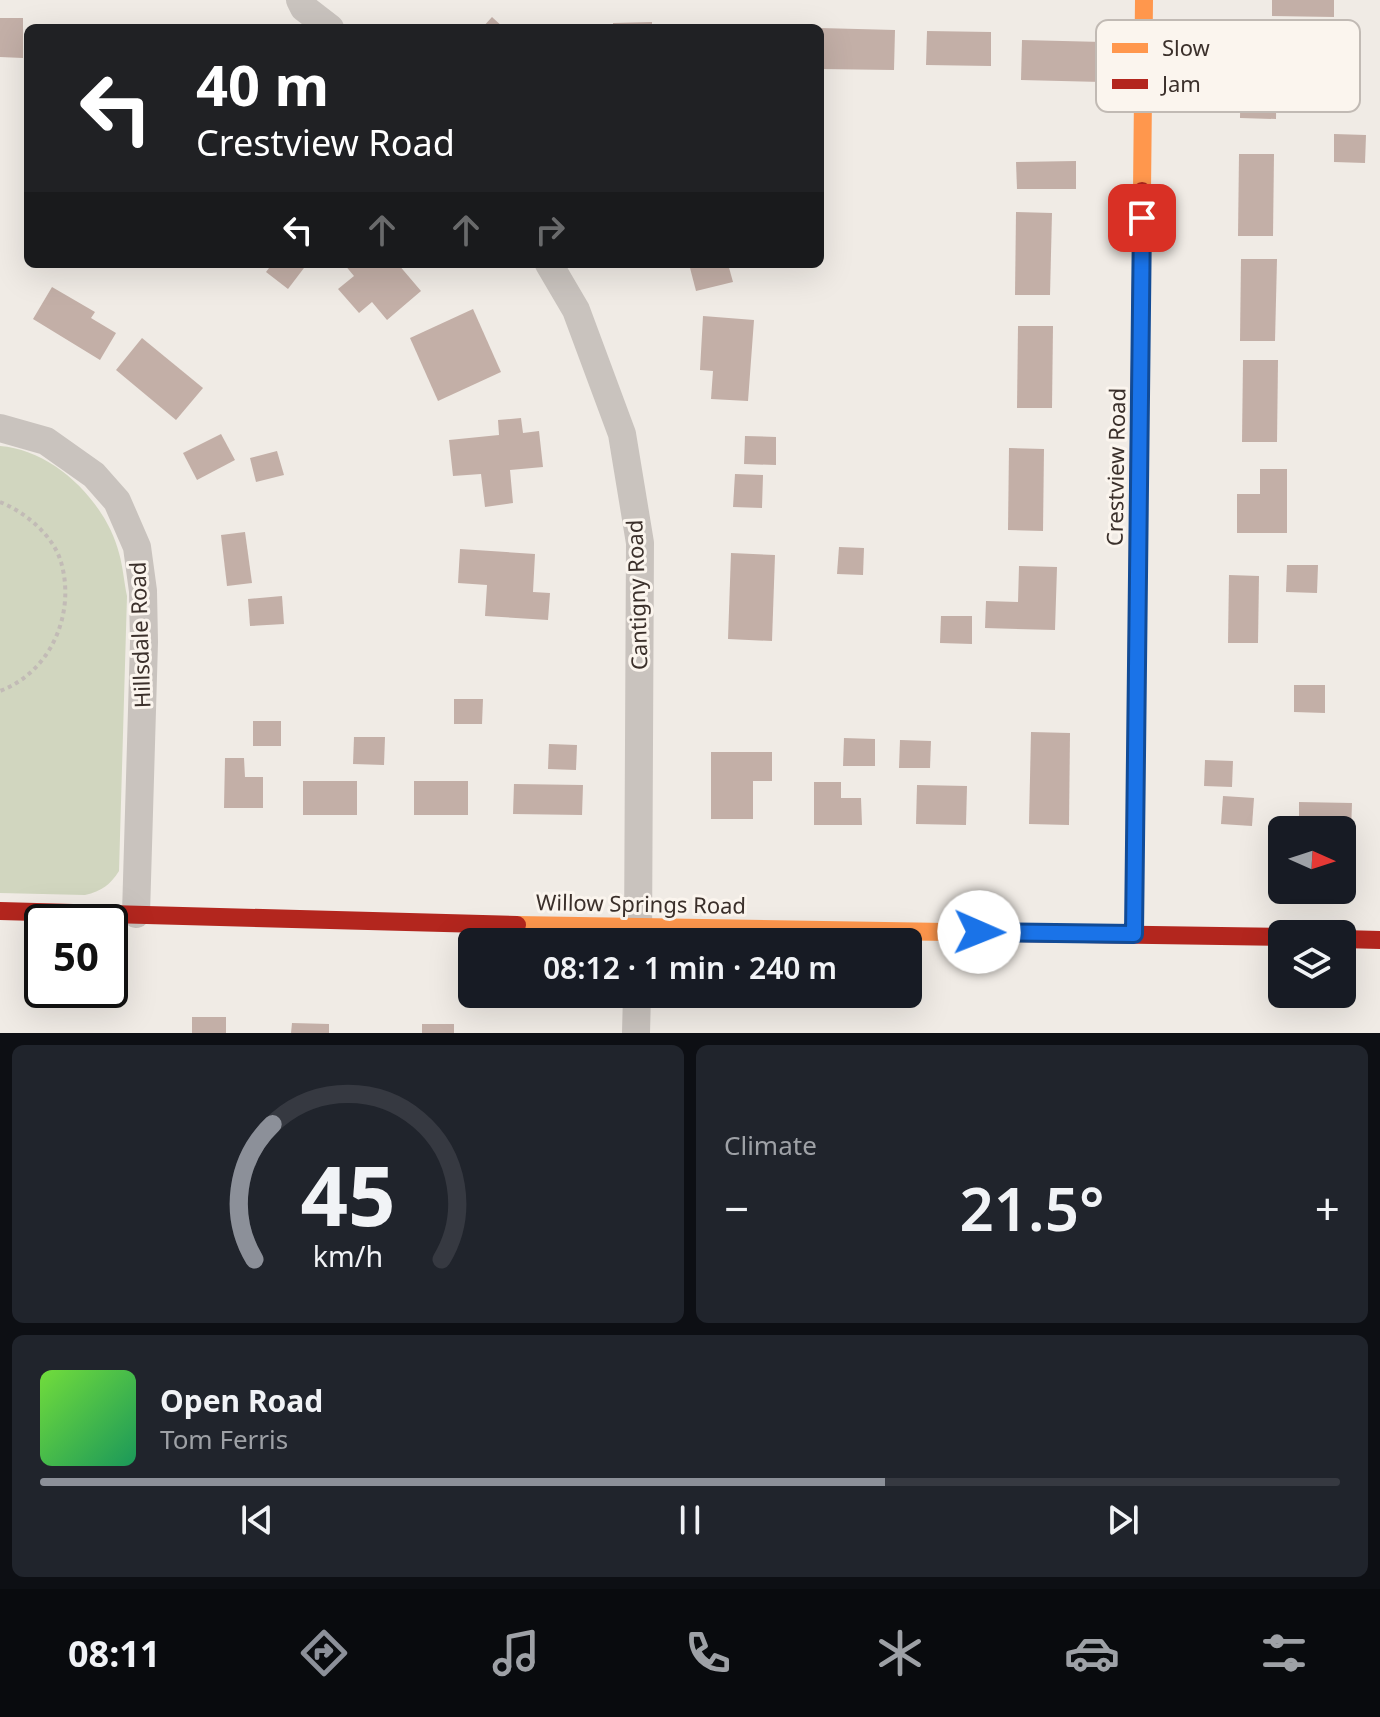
<!DOCTYPE html>
<html lang="en">
<head>
<meta charset="utf-8">
<style>
  :root { --surface:#171b24; --page:#20242c; --text:#f1f3f6; --muted:#9ea1a6; --line:#363941; --accent:#8c9099 }
  body { margin:0; font-family:"Noto Sans",sans-serif; background:var(--page); color:var(--text); height:100vh; display:flex; flex-direction:column; font-size:30px; white-space:nowrap }
  * { box-sizing:border-box; margin:0 }
  p { font-size:26px; color:var(--muted) }
  .icon { flex:none; width:44px; height:44px; fill:none; stroke:currentColor; stroke-width:2; stroke-linecap:round; stroke-linejoin:round }
  .map { position:relative; height:1033px; overflow:hidden }
  .drawer { display:flex; flex-direction:column; gap:12px; padding:12px; background:#0d0f14; flex:1 }
  .drawer>* { flex:none }
  .hud { position:absolute; left:24px; top:24px; width:800px; height:244px; border-radius:12px; box-shadow:0 8px 32px #0002; background:#202124; color:#fff; overflow:hidden }
  .needle { width:52px; rotate:93deg }
  .controls { position:absolute; left:1268px; top:816px; display:grid; gap:16px }
  .controls a { display:grid; place-items:center; width:88px; height:88px; border-radius:12px; background:var(--surface); box-shadow:0 8px 32px #0002; font-size:40px }
  .speed { position:absolute; left:24px; top:904px; display:flex; gap:16px; font-size:40px; font-weight:700; text-align:center }
  .speed>* { display:grid; place-content:center; width:104px; height:104px; border-radius:50%; background:var(--surface); box-shadow:0 8px 32px #0002; line-height:1 }
  .speed .limit { border:4px solid #111; border-radius:12px; background:#fff; color:#111 }
  .pin { position:absolute; display:grid; place-items:center; width:68px; height:68px; color:#fff; margin:-34px; border-radius:16px; box-shadow:0 4px 12px #0006 }
  .me { position:absolute; width:88px; margin:-44px; rotate:91deg; stroke-linejoin:round; filter:drop-shadow(0 0 6px #0008) }
  .turn { display:flex; align-items:center; gap:28px; height:168px; padding:0 40px; font-size:36px }
  .turn .icon { width:104px; height:104px; stroke-width:2.5 }
  .turn b { display:block; font-size:56px; line-height:68px }
  .lanes { display:flex; align-items:center; height:76px; padding:0 40px; background:#0003; justify-content:center; gap:40px; direction:ltr }
  .lanes .off { opacity:.35 }
  .big { font-size:60px; font-weight:600; line-height:1.1 }
  .drawer .card { flex:1; display:flex; flex-direction:column; justify-content:center; gap:12px; min-width:0; padding:0 28px; border-radius:12px; background:var(--page) }
  .drawer .dial { align-items:center; gap:0 }
  .dial svg { height:208px; overflow:visible; fill:none; stroke:var(--line); stroke-width:7; stroke-linecap:round; text-anchor:middle }
  .dial text { fill:var(--text); stroke:none }
  .song { display:flex; align-items:center; gap:24px }
  .cover { width:96px; height:96px; border-radius:12px; background:linear-gradient(135deg,hsl(100 70% 55%),hsl(150 70% 35%)) }
  .played { height:8px; border-radius:4px; background:linear-gradient(90deg,var(--accent) 65%,var(--line) 65%) }
  .keys { display:flex; justify-content:space-around; direction:ltr }
  .heat { display:flex; justify-content:space-between; align-items:center; font-size:44px; direction:ltr }
  .drawer .tiles { flex:1; display:grid; gap:12px; grid-template-columns:1fr 1fr }
  .card:last-child { grid-column:span 2 }
  .trip { position:absolute; left:458px; top:928px; width:464px; height:80px; border-radius:12px; background:var(--surface); box-shadow:0 8px 32px #0002; font-weight:600; line-height:80px; text-align:center }
  .tab-bar { display:flex; height:128px; justify-content:space-around; align-items:center; background:#090b0e; color:var(--muted) }
  .tab-bar .icon { width:56px; height:56px }
  .tab-bar .selected { color:var(--accent) }
  .tab-bar b { font-size:36px; color:var(--text) }
  .map>svg:first-child { display:block }
  .green { fill:#d1d6bf }
  .building { fill:#c3afa7 }
  .lines { fill:none; stroke-linecap:round; stroke-linejoin:round }
  .path { stroke:#c2bbb6; stroke-width:4; stroke-dasharray:4 4; stroke-linecap:butt }
  .street { stroke:#c9c3be; stroke-width:28 }
  .slow { stroke:#ff974d; stroke-width:18 }
  .jam { stroke:#b3261e; stroke-width:18 }
  .route-casing { stroke:#114b97; stroke-width:20 }
  .route { stroke:#1a73e8; stroke-width:14 }
  .labels { text-anchor:middle; dominant-baseline:central; stroke-width:6; stroke-linejoin:round; paint-order:stroke }
  .street-label { font-size:22px; fill:#3b302b; stroke:#fbf5ee }
  .key { fill:#fbf5ee; stroke:#c1bab4; stroke-width:2 }
  .key-label { font-size:22px; fill:#3b302b }
</style>
</head>
<body>
<div class="map">
<svg width="1380" height="1033" viewBox="0 0 1380 1033">
  <rect width="100%" height="100%" fill="#f0ebe5"/>
  <path class="green" d="M0 446C54 450 106 502 119 553 123 567 124 582 127 596L119 871C110 885 102 891 85 895L0 893Z"/>
  <g class="building">
    <path d="M1272 0H1334V17L1272 16Z"/>
    <path d="M492 17 504 28H482Z"/>
    <path d="M0 18H23V58L0 57Z"/>
    <path d="M652 22V28H613V23Z"/>
    <path d="M820 28 895 30 894 70 820 69Z"/>
    <path d="M927 31 991 32V66L926 65Z"/>
    <path d="M1241 36 1277 37 1276 119 1240 118Z"/>
    <path d="M1022 40 1103 42 1102 82 1021 80Z"/>
    <path d="M1334 134 1366 135 1365 163 1334 162Z"/>
    <path d="M1239 154H1274L1273 236H1238Z"/>
    <path d="M1076 161V189H1017L1016 162Z"/>
    <path d="M1016 212 1052 213 1050 295H1015Z"/>
    <path d="M1241 259H1277L1275 341H1240Z"/>
    <path d="M272 264H307L288 289 266 272Z"/>
    <path d="M344 264H398L421 291 387 320 372 302 359 313 338 289 354 276Z"/>
    <path d="M689 264H728L733 282 696 291Z"/>
    <path d="M52 287 95 312 91 318 116 333 100 360 33 319Z"/>
    <path d="M473 309 501 372 438 401 410 338Z"/>
    <path d="M703 316 754 320 748 401 711 399 713 371 700 370Z"/>
    <path d="M1018 326H1053L1052 408H1017Z"/>
    <path d="M142 338 203 388 176 420 116 370Z"/>
    <path d="M1243 360H1278L1277 442H1242Z"/>
    <path d="M521 418 523 433 539 431 543 467 510 470 513 503 485 507 481 474 453 476 449 440 499 435 498 420Z"/>
    <path d="M221 434 235 460 197 480 183 453Z"/>
    <path d="M745 436 776 437V465L744 464Z"/>
    <path d="M1009 448 1044 449 1043 531 1008 530Z"/>
    <path d="M277 451 284 475 256 482 250 458Z"/>
    <path d="M1260 469H1287V533H1237V494H1260Z"/>
    <path d="M735 474 763 475 762 508 733 507Z"/>
    <path d="M245 532 252 583 227 586 221 535Z"/>
    <path d="M839 547 864 548 863 575 837 574Z"/>
    <path d="M460 549 535 554 533 592 550 593 548 620 485 616 487 585 458 583Z"/>
    <path d="M731 553 775 555 772 641 728 639Z"/>
    <path d="M1287 565H1318L1317 593 1286 592Z"/>
    <path d="M1019 566 1057 567 1055 630 985 628 986 601 1018 602Z"/>
    <path d="M1229 575 1259 576 1258 643H1228Z"/>
    <path d="M282 596 284 624 250 626 248 599Z"/>
    <path d="M941 616H972V644L940 643Z"/>
    <path d="M1294 685H1325V713L1294 712Z"/>
    <path d="M454 699H483L482 724H454Z"/>
    <rect x="253" y="721" width="28" height="25"/>
    <path d="M1031 732 1070 733 1069 825 1029 824Z"/>
    <path d="M354 737H385L384 765 353 764Z"/>
    <path d="M844 738 875 739V766H843Z"/>
    <path d="M900 740 931 741 930 768H899Z"/>
    <path d="M549 744 577 745 576 770 548 769Z"/>
    <path d="M711 752H772V781H753V819H711Z"/>
    <path d="M225 758H244L245 777H263V808H224Z"/>
    <path d="M1205 760 1233 761 1232 787 1204 786Z"/>
    <rect x="303" y="781" width="54" height="34"/>
    <rect x="414" y="781" width="54" height="34"/>
    <path d="M814 782H841V798H861L862 825H814Z"/>
    <path d="M514 784 583 785 582 815 513 814Z"/>
    <path d="M917 785 967 786 966 825 916 824Z"/>
    <path d="M1223 796 1254 798 1252 826 1221 824Z"/>
    <path d="M1299 802 1352 803 1351 832 1299 830Z"/>
    <rect x="192" y="1017" width="34" height="16"/>
    <path d="M292 1023 329 1024V1033H291Z"/>
    <rect x="422" y="1024" width="32" height="9"/>
  </g>
  <g class="lines">
    <path class="path" d="M0 502C25 512 53 535 61 562 76 613 51 672 0 691"/>
    <g class="street">
      <path d="M300 0 304 8 330 28"/>
      <path d="M549 264 576 310 622 434 640 543 638 942"/>
      <path d="M0 428 46 441 94 475 117 501 137 547 143 591 144 642 136 914"/>
      <path d="M636 1033 637 994"/>
    </g>
    <g class="slow">
      <path d="M1142 191 1144 0"/>
      <path d="M517 925 1008 933"/>
      <path d="M1134 934 1138 527"/>
    </g>
    <g class="jam">
      <path d="M1138 527 1142 191"/>
      <path d="M0 911 517 925"/>
      <path d="M1008 933 1282 937"/>
      <path d="M1342 939 1380 940"/>
    </g>
  </g>
  <g class="lines">
    <g class="route-casing">
      <path id="route" d="M979 932 1134 934 1142 218"/>
    </g>
    <use href="#route" class="route"/>
  </g>
  <g class="labels">
    <g class="street-label">
      <text transform="translate(1115 467) rotate(-89)">Crestview Road</text>
      <text transform="translate(636 595) rotate(-92)">Cantigny Road</text>
      <text transform="translate(139 635) rotate(-92)">Hillsdale Road</text>
      <text transform="translate(641 903) rotate(1)">Willow Springs Road</text>
    </g>
  </g>
  <rect x="1096" y="20" width="264" height="92" rx="12" class="key"/>
  <rect x="1112" y="43" width="36" height="10" fill="#ff974d"/>
  <rect x="1112" y="79" width="36" height="10" fill="#b3261e"/>
  <g class="key-label">
    <text x="1162" y="56">Slow</text>
    <text x="1162" y="92">Jam</text>
  </g>
</svg>
<div class="controls">
<a><svg class="needle" viewBox="-14 -14 28 28"><path d="M0-13l5 13h-10z" fill="#e53935"/><path d="M0 13l5-13h-10z" fill="#9ea1a6"/></svg></a>
<a><svg class="icon" aria-label="layers" viewBox="0 0 24 24"><path d="M12 4l9 5-9 5-9-5zM3 14l9 5 9-5"/></svg></a>
</div>
<div class="speed"><div class="limit">50</div></div>
<div class="pin" style="left:1142px;top:218px;background:#d93025"><svg class="icon" aria-label="arrive" viewBox="0 0 24 24"><path d="M6 21V4h12l-3 4 3 4H6"/></svg></div>
<svg class="me" style="left:979px;top:932px" viewBox="-20 -20 40 40"><circle r="19" fill="#fff"/><path d="M0-13L10 11 0 6-10 11z" fill="#1a73e8"/></svg>
<div class="trip">08:12 · 1 min · 240 m</div>
<div class="hud">
<div class="turn"><svg class="icon" aria-label="left" viewBox="0 0 24 24"><path d="M17 20v-9H6M10 6l-5 5 5 5"/></svg><div><b>40 m</b>Crestview Road</div></div>
<div class="lanes"><svg class="icon" aria-label="left" viewBox="0 0 24 24"><path d="M17 20v-9H6M10 6l-5 5 5 5"/></svg><svg class="icon off" aria-label="ahead" viewBox="0 0 24 24"><path d="M12 20V5M6 11l6-6 6 6"/></svg><svg class="icon off" aria-label="ahead" viewBox="0 0 24 24"><path d="M12 20V5M6 11l6-6 6 6"/></svg><svg class="icon off" aria-label="right" viewBox="0 0 24 24"><path d="M7 20v-9h11M14 6l5 5-5 5"/></svg></div>
</div>
</div>
<section class="drawer">
<div class="tiles">
<div class="card dial"><svg viewBox="0 0 100 80">
<path d="M14 69A42 42 0 1 1 86 69"/>
<path d="M14 69A42 42 0 0 1 21 17" stroke="#8c9099"/>
<text x="50" y="56" font-size="32" font-weight="700">45</text>
<text x="50" y="72" font-size="11">km/h</text>
</svg></div>
<div class="card"><p>Climate</p>
<div class="heat"><a>−</a><b class="big">21.5°</b><a>+</a></div>
</div>
<div class="card">
<div class="song"><i class="cover"></i><div><b>Open Road</b><p>Tom Ferris</p></div></div>
<div class="played"></div>
<div class="keys"><svg class="icon" aria-label="previous" viewBox="0 0 24 24"><path d="M18 5L8 12l10 7zM5 5v14"/></svg><svg class="icon" aria-label="pause" viewBox="0 0 24 24"><path d="M8 5v14M16 5v14"/></svg><svg class="icon" aria-label="next" viewBox="0 0 24 24"><path d="M6 5l10 7-10 7zM19 5v14"/></svg></div>
</div>
</div>
</section>
<nav class="tab-bar">
<b>08:11</b>
<svg class="icon selected" aria-label="directions" viewBox="0 0 24 24"><path d="M12 3l9 9-9 9-9-9zM9 14v-3h6M13 9l2 2-2 2"/></svg>
<svg class="icon" aria-label="music" viewBox="0 0 24 24"><path d="M9 18V5l10-2v13"/><circle cx="6" cy="18" r="3"/><circle cx="16" cy="16" r="3"/></svg>
<svg class="icon" aria-label="phone" viewBox="0 0 24 24"><path d="M5 4h4l2 5-3 2q2 4 5 5l2-3 5 2v4C11 20 4 13 5 4z"/></svg>
<svg class="icon" aria-label="climate" viewBox="0 0 24 24"><path d="M12 3v18M4 7l16 10M4 17L20 7"/></svg>
<svg class="icon" aria-label="car" viewBox="0 0 24 24"><path d="M5 17H2v-5l4-1 3-4h7l3 4 3 1v5h-3M9 17h6M6 11h13"/><circle cx="7" cy="17" r="2"/><circle cx="17" cy="17" r="2"/></svg>
<svg class="icon" aria-label="filters" viewBox="0 0 24 24"><path d="M4 7h16M4 17h16"/><circle cx="9" cy="7" r="2"/><circle cx="15" cy="17" r="2"/></svg>
</nav>
</body>
</html>
